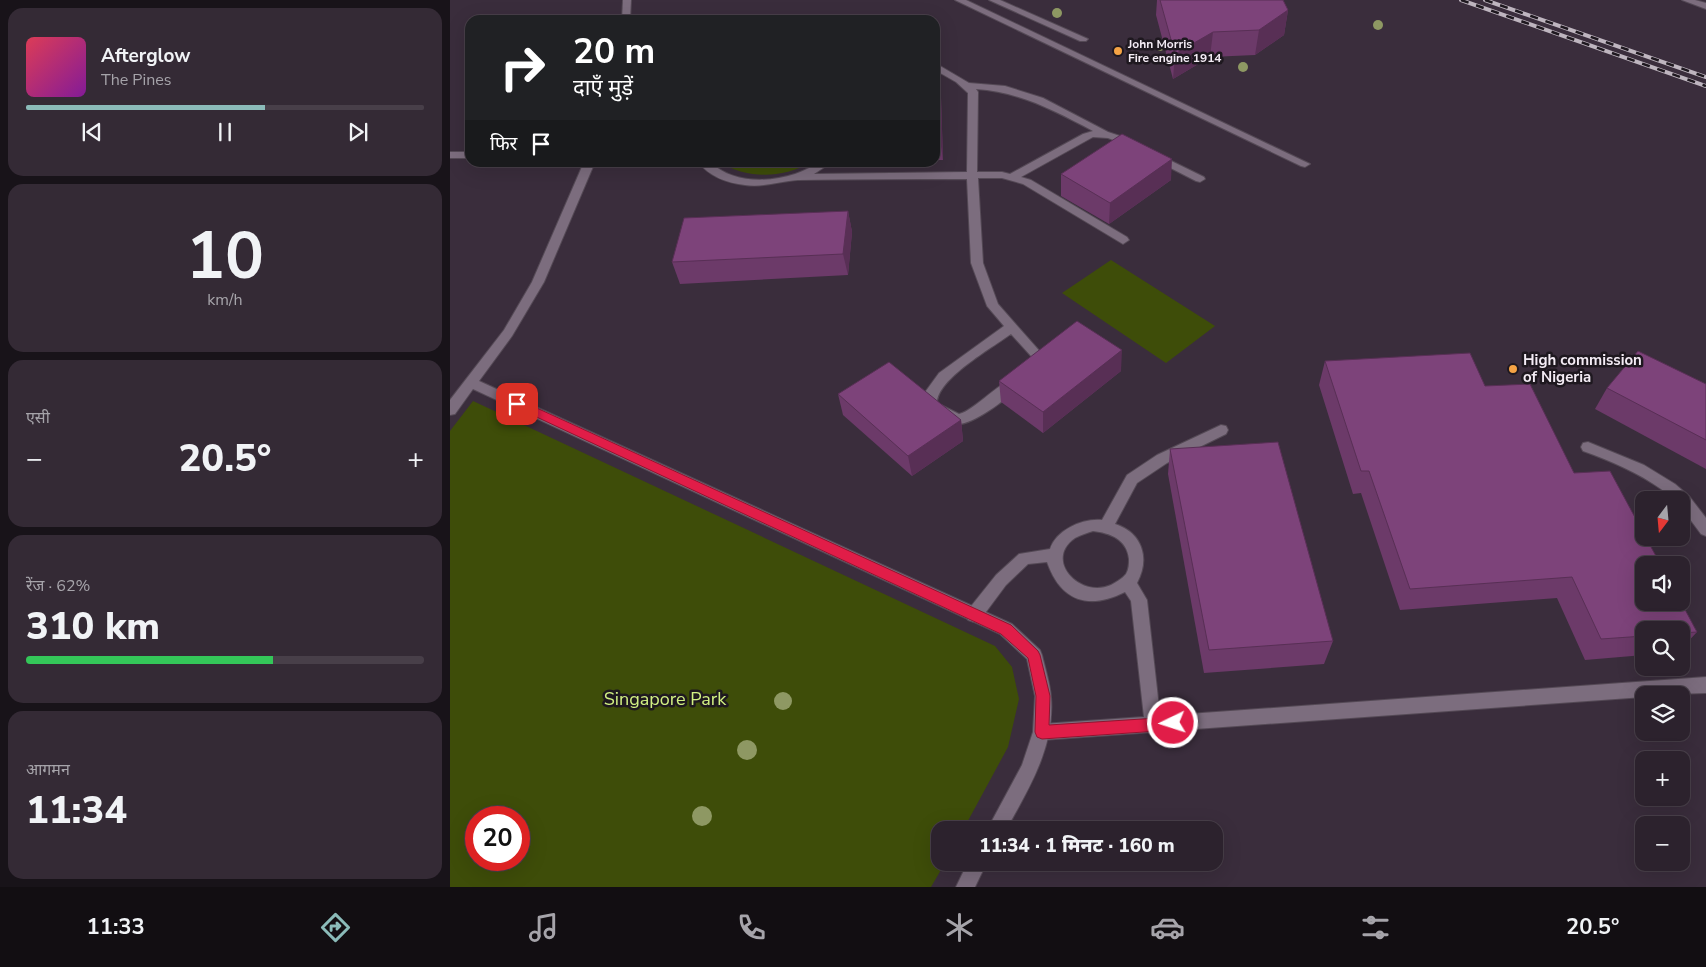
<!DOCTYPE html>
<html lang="hi">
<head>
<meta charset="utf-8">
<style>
  :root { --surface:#2c222d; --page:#342a35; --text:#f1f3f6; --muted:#a6a4aa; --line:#483f49; --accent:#8bbbb9 }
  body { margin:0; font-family:"Nunito Sans","Noto Sans Devanagari",sans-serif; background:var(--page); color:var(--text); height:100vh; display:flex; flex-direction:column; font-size:19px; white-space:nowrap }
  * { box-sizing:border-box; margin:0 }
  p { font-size:16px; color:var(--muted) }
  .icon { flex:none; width:28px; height:28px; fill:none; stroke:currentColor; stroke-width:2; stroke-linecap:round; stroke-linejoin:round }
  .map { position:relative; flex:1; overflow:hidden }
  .side { display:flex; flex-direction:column; gap:8px; padding:8px; background:#181319; width:450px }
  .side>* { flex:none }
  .banner { position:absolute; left:15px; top:15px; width:475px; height:152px; border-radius:15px; box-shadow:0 5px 20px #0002,0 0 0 1px var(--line); background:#202124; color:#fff; overflow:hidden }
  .needle { width:32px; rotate:196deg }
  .buttons { position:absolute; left:1185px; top:491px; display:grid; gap:10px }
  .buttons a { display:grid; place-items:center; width:55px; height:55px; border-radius:10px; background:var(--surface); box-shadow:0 5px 20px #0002,0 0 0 1px var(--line); font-size:25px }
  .speed { position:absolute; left:15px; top:806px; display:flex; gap:10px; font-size:25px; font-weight:700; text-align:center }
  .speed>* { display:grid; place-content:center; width:65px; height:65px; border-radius:50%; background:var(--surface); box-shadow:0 5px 20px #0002,0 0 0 1px var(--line); line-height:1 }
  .speed .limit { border:8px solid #d22; background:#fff; color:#111 }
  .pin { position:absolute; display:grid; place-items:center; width:42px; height:42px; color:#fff; margin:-21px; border-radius:10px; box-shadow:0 2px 8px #0006 }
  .me { position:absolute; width:55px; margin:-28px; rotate:266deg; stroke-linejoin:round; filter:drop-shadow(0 0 4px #0008) }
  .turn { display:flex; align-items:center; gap:18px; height:105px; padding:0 25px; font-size:22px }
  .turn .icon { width:65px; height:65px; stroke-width:2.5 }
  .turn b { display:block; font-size:35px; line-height:42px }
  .then { display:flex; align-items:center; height:48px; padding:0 25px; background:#0003; gap:10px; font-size:19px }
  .big { font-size:38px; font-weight:800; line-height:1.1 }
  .side .widget { flex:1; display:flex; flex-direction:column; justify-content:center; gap:8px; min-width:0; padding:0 18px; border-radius:15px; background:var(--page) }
  .side .dial { align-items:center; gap:0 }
  .dial b { font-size:65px; line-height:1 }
  .song { display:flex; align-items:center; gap:15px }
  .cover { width:60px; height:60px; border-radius:8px; background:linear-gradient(135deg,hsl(350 70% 55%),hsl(290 70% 35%)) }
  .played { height:5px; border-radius:2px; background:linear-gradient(90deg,var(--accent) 60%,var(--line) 60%) }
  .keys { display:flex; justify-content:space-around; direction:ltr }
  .heat { display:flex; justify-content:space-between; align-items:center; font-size:28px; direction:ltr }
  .charge { height:8px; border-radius:4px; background:linear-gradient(90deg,#34c759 62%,var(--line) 0) }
  .trip { position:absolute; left:481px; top:821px; width:292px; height:50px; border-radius:15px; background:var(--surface); box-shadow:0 5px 20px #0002,0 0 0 1px var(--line); font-weight:800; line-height:50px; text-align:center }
  .dock { display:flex; height:80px; justify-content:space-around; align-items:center; background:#120e12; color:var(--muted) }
  .dock .icon { width:35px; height:35px }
  .dock .on { color:var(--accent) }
  .dock b { font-size:22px; color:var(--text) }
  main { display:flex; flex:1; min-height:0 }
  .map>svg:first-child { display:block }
  .green { fill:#3e4d09; fill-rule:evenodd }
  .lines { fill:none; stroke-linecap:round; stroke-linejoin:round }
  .service-casing { stroke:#544955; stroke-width:2 }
  .minor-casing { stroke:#544955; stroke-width:2 }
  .service { fill:#7c6d7e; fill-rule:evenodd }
  .minor { fill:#7c6d7e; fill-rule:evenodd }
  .rail-casing { stroke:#beb5bf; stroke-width:4 }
  .rail { stroke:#1e181f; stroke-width:2.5; stroke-dasharray:8; stroke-linecap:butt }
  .tree { fill:#8e9863 }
  .wall { fill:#6c3a69 }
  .shaded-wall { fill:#582f55 }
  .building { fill:#7d437a; stroke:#582f55 }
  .route { fill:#e11d48; stroke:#92132f }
  .poi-dot { fill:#f5a345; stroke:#1e181f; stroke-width:2 }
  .labels { text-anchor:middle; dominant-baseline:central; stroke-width:5; stroke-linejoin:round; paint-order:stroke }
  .far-poi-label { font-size:12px; font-weight:bold; fill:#f4ecf5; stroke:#1e181f; text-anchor:start }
  .poi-label { font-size:15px; font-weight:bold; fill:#f4ecf5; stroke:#1e181f; text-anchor:start }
  .near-park-label { font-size:18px; fill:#d2f083; stroke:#1e181f }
</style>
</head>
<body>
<main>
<section class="side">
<div class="widget">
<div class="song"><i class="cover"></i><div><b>Afterglow</b><p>The Pines</p></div></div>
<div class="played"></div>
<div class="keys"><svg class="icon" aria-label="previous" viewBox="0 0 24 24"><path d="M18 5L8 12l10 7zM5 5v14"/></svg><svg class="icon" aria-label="pause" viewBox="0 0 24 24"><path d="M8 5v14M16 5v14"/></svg><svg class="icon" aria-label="next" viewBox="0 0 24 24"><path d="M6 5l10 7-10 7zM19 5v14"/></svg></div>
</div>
<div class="widget dial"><b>10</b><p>km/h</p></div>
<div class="widget"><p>एसी</p>
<div class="heat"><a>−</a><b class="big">20.5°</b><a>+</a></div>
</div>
<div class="widget"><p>रेंज · 62%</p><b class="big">310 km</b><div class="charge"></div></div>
<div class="widget"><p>आगमन</p><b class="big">11:34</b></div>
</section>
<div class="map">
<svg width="1256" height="887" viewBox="0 0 1256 887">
  <rect width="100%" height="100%" fill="#3a2d3c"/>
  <g class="green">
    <path d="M271 163V162L360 163C333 178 297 179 271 163Z"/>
    <path d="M661 260 765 326 716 363 612 293Z"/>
    <path d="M23 401 545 646 562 667 569 699 558 747 513 830H490V862L495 863 481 887H0V431ZM26 818H69V860H26Z"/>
  </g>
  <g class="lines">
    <g class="service-casing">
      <g id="service">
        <path d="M505 0H516L860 164 855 167 851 166Z"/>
        <path d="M539 0H550L638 39 636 41H630Z"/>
        <path d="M376 15 393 16 402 20H359Z"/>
        <path d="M485 63 519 83 555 86 593 98 658 132 676 138 689 145 684 148 658 138 643 137 571 177 581 180 677 237 679 240 673 244 573 184 552 178H528L533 263 548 304 593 355 591 368 582 373 577 371 576 368 580 363 581 356 561 334C542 348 487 379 487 403L509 414C527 410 555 374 570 379L572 382C564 395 522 426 507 424 495 422 485 415 475 408L473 395 489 373 554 326 537 306 521 263 517 179C461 179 404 179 348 180 330 181 313 188 295 185 277 183 260 177 248 162H260C282 183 317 183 345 174 360 169 366 162 382 162L364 174 517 172 518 93 506 82 485 70ZM526 89C570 92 605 111 643 131L633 134 560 174 552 172H527L528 92Z"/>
        <path d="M705 153 754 177 755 179 750 182 746 181 701 158 700 156Z"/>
        <path d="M771 425 776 426 778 430 776 434 717 463 687 483 665 524C693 533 700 559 687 583L697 600 710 716 1256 677V693L1194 695V697L592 740 586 738 583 732 586 726 592 724 694 717 681 601 675 592C639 610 611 602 597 562L578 564 556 585 530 620 524 622 518 620 516 615 518 610 546 575 569 554 600 549C606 530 633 518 652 520L677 475 707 455ZM643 531C660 533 677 539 679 559 679 564 679 569 676 574 672 579 666 582 661 585 630 599 593 560 625 538 630 535 637 533 643 531Z"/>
        <path d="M1138 442 1194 465 1225 484 1239 496 1256 518V536L1251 534 1231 507V500C1222 500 1219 495 1211 489 1187 472 1161 461 1133 451L1131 447 1133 443Z"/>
      </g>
    </g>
    <g class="minor-casing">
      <g id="minor">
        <path d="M173 0H181L180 20H172Z"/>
        <path d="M1232 0H1245L1256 3V9Z"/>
        <rect x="0" y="152" width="20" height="6"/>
        <path d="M134 162H145L94 282 62 336 29 381 562 624 590 650 592 655C595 668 600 683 601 697 605 747 579 788 556 830H537L572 765 583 732 585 696 577 659 550 634 23 389 5 414 0 415V400L54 330 82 282Z"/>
        <path d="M518 862H537L525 887H506Z"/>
      </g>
    </g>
    <use href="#service" class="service"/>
    <use href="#minor" class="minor"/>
    <g class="rail-casing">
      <g id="rail">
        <path d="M1011 0 1256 86"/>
        <path d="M1035 0 1256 77"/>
      </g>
    </g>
    <use href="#rail" class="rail"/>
  </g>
  <g class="tree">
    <circle cx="607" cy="13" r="5"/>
    <circle cx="928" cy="25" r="5"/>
    <circle cx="710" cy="46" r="5"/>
    <circle cx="793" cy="67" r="5"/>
    <circle cx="333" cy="701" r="9"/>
    <circle cx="297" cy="750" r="10"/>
    <circle cx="252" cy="816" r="10"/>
  </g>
  <g class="wall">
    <path d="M707 0H833L838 10 834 35 805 55 760 57 723 79 706 15Z"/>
    <path d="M485 78 491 98 493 160H485Z"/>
    <path d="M611 174 721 180 659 224 611 196Z"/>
    <path d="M398 211 402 232 398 275 230 284 222 262Z"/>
    <path d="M875 361 1035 386 1124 473 1247 632 1231 649V630H1194V655L1135 660 1107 598 950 610 911 493 903 494 869 385Z"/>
    <path d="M671 371 593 433 551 402 549 381Z"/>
    <path d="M1256 384V469L1145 409 1157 388Z"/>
    <path d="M388 394 511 420 513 441 462 476 393 415Z"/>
    <path d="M720 449 883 641 874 664 754 673 718 474Z"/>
  </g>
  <g class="shaded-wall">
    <path d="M838 10 834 35 805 55 809 30Z"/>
    <path d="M763 32 760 57 723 79 725 54Z"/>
    <path d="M489 78 491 98 493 160 490 139Z"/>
    <path d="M722 159 721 180 659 224 660 203Z"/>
    <path d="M398 211 402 232 398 275 393 254Z"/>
    <path d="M672 350 671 371 593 433V412Z"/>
    <path d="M511 420 513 441 462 476 458 456Z"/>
  </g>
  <g class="building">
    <path d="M710 0H833L838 10 809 30 763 32 725 54Z"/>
    <path d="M485 78H489L490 139H485Z"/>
    <path d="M672 134 722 159 660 203 611 174Z"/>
    <path d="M398 211 393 254 222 262 234 218Z"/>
    <path d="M627 321 672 350 593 412 549 381Z"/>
    <path d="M1188 351 1256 384V440L1157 388Z"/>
    <path d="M1020 353 1035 386 1080 384 1124 473 1160 471 1194 534V538H1196L1211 565H1194V602H1231L1247 632 1231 633V630H1194V636L1151 639 1122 577 960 589 919 471H911L875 361Z"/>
    <path d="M439 362 511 420 458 456 388 394Z"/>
    <path d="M828 442 883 641 759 650 720 449Z"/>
  </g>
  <path class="route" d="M67 399 561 625 588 651 590 655 600 696 599 725 723 717 728 719 730 723 728 728 723 730 592 739 587 737 585 732 586 696 578 658 551 634 63 406 61 404Z"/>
  <g class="poi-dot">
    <circle cx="668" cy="51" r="5"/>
    <circle cx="1063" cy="369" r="5"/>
  </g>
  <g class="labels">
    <g class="far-poi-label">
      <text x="678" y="44">John Morris<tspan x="678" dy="14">Fire engine 1914</tspan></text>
    </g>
    <g class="poi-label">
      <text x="1073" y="360">High commission<tspan x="1073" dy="17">of Nigeria</tspan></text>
    </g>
    <g class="near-park-label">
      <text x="215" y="699">Singapore Park</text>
    </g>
  </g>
</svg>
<div class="buttons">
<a><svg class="needle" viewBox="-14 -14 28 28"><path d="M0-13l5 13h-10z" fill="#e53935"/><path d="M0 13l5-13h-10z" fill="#a6a4aa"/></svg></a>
<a><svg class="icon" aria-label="sound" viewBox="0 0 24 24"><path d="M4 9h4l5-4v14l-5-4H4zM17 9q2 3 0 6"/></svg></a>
<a><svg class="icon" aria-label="search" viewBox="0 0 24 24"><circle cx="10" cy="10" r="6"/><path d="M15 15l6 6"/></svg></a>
<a><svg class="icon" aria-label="layers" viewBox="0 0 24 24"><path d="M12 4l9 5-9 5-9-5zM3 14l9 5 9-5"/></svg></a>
<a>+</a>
<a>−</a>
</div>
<div class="speed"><div class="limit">20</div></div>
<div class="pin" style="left:67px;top:404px;background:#d93025"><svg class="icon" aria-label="arrive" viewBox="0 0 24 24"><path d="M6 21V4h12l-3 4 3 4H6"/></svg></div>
<svg class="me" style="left:723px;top:723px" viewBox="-20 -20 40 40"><circle r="17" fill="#e11d48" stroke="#fff" stroke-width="3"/><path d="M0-11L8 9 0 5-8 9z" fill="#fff"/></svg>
<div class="trip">11:34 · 1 मिनट · 160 m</div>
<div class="banner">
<div class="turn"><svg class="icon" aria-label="right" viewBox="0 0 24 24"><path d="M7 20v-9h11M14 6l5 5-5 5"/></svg><div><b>20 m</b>दाएँ मुड़ें</div></div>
<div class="then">फिर<svg class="icon" aria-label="arrive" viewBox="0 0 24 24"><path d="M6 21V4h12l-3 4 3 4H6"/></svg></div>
</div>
</div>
</main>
<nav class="dock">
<b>11:33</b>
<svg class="icon on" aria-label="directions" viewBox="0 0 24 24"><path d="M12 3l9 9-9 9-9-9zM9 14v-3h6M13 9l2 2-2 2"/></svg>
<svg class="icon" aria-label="music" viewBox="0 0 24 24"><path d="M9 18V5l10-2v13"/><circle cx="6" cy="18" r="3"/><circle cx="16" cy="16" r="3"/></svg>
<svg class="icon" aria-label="phone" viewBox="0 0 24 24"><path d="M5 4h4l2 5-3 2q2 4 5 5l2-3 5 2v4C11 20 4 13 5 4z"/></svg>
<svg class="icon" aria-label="climate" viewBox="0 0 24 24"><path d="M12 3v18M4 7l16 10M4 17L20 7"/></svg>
<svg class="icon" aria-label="car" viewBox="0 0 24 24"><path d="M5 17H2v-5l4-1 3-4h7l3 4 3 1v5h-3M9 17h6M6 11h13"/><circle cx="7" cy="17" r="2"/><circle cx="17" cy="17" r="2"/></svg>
<svg class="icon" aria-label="filters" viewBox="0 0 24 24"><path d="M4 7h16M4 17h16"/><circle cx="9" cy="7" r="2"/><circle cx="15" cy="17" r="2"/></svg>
<b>20.5°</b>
</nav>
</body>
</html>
